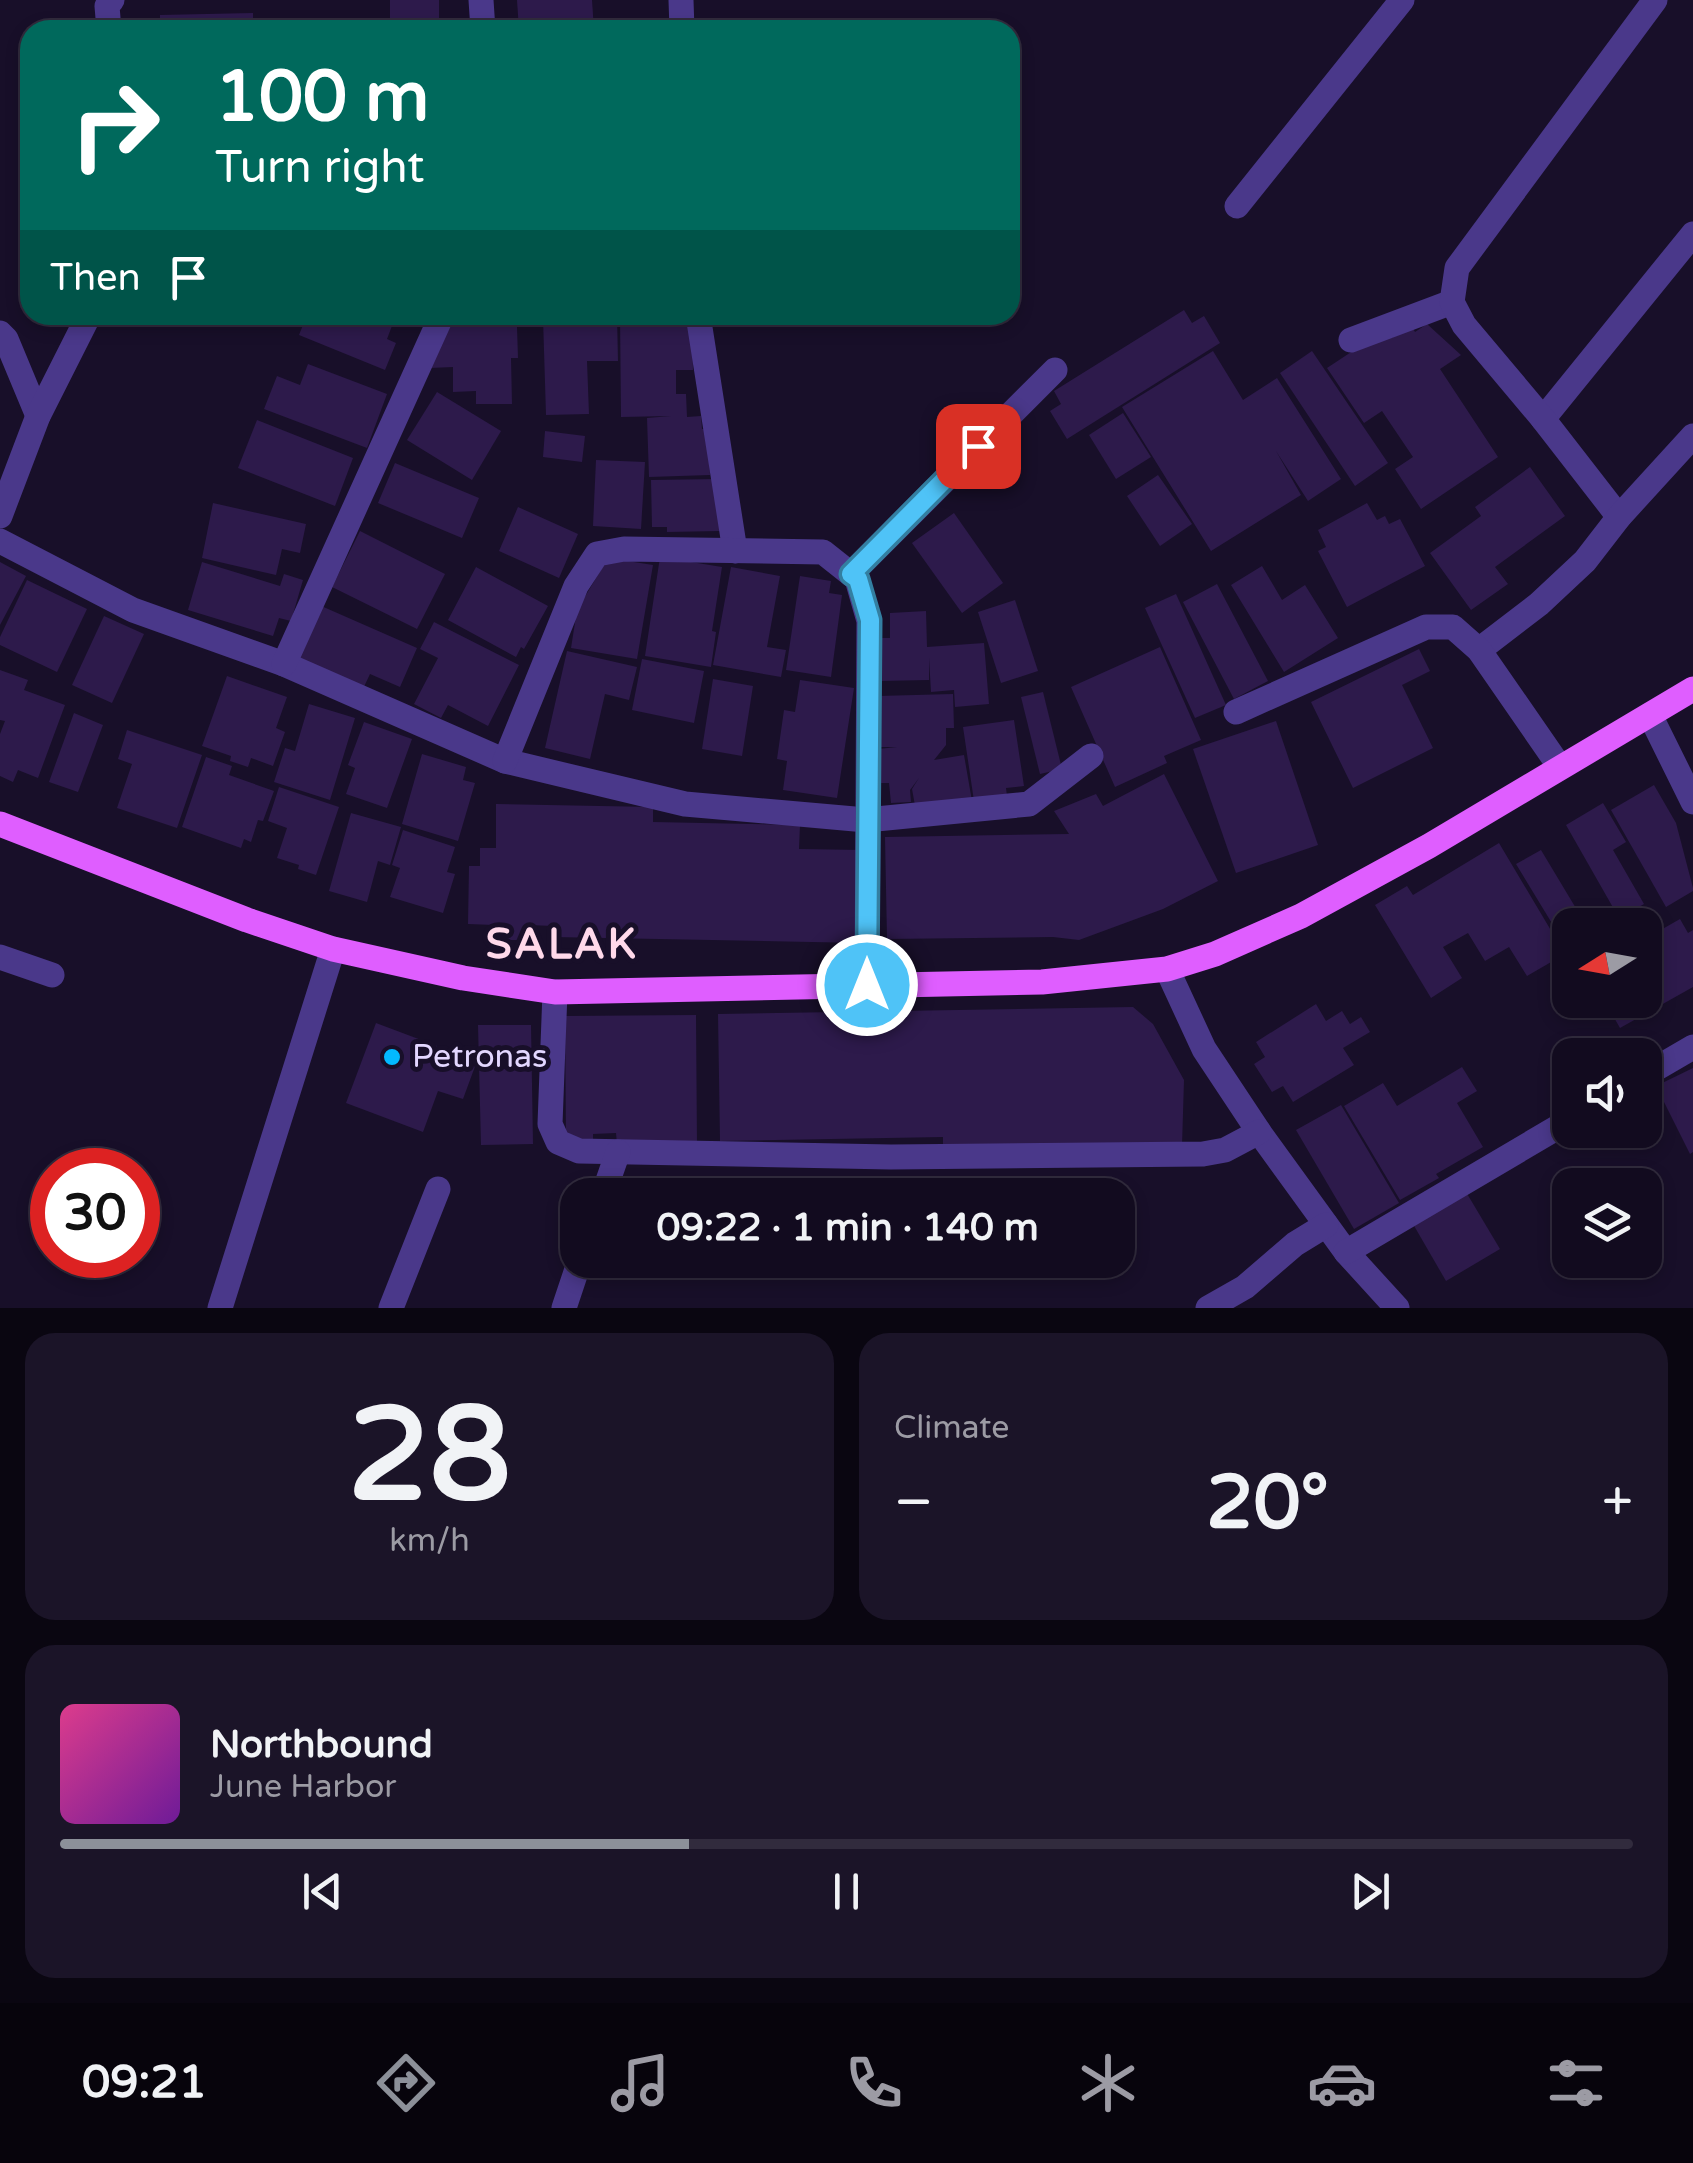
<!DOCTYPE html>
<html lang="en">
<head>
<meta charset="utf-8">
<style>
  :root { --surface:#120b1f; --page:#1b1428; --text:#f1f3f6; --muted:#9c9ba4; --line:#312b3d; --accent:#8c9099 }
  body { margin:0; font-family:"Varela Round",sans-serif; background:var(--page); color:var(--text); height:100vh; display:flex; flex-direction:column; font-size:38px; white-space:nowrap }
  * { box-sizing:border-box; margin:0 }
  p { font-size:32px; color:var(--muted) }
  .icon { flex:none; width:55px; height:55px; fill:none; stroke:currentColor; stroke-width:2; stroke-linecap:round; stroke-linejoin:round }
  .map { position:relative; height:1308px; overflow:hidden }
  .panel { display:flex; flex-direction:column; gap:25px; padding:25px; background:#0a0611; flex:1 }
  .panel>* { flex:none }
  .top-card { position:absolute; left:20px; top:20px; width:1000px; height:305px; border-radius:30px; box-shadow:0 5px 15px #0003,0 0 0 2px var(--line); background:#00695c; color:#fff; overflow:hidden }
  .needle { width:65px; rotate:259deg }
  .controls { position:absolute; left:1552px; top:908px; display:grid; gap:20px }
  .controls a { display:grid; place-items:center; width:110px; height:110px; border-radius:20px; background:var(--surface); box-shadow:0 5px 15px #0003,0 0 0 2px var(--line); font-size:50px }
  .speed { position:absolute; left:30px; top:1148px; display:flex; gap:20px; font-size:50px; font-weight:700; text-align:center }
  .speed>* { display:grid; place-content:center; width:130px; height:130px; border-radius:50%; background:var(--surface); box-shadow:0 5px 15px #0003,0 0 0 2px var(--line); line-height:1 }
  .speed .limit { border:15px solid #d22; background:#fff; color:#111 }
  .pin { position:absolute; display:grid; place-items:center; width:85px; height:85px; color:#fff; margin:-42px; border-radius:20px; box-shadow:0 5px 15px #0006 }
  .me { position:absolute; width:110px; margin:-55px; rotate:0deg; stroke-linejoin:round; filter:drop-shadow(0 0 8px #0008) }
  .turn { display:flex; align-items:center; gap:35px; height:210px; padding:0 30px; font-size:45px }
  .turn .icon { width:130px; height:130px; stroke-width:2.5 }
  .turn b { display:block; font-size:70px; line-height:85px }
  .then { display:flex; align-items:center; height:95px; padding:0 30px; background:#0003; gap:20px; font-size:38px }
  .big { font-size:75px; font-weight:700; line-height:1.1 }
  .panel .tile { flex:1; display:flex; flex-direction:column; justify-content:center; gap:15px; min-width:0; padding:0 35px; border-radius:30px; background:var(--page) }
  .panel .dial { align-items:center; gap:0 }
  .dial b { font-size:130px; line-height:1 }
  .song { display:flex; align-items:center; gap:30px }
  .cover { width:120px; height:120px; border-radius:15px; background:linear-gradient(135deg,hsl(330 70% 55%),hsl(280 70% 35%)) }
  .played { height:10px; border-radius:5px; background:linear-gradient(90deg,var(--accent) 40%,var(--line) 40%) }
  .keys { display:flex; justify-content:space-around; direction:ltr }
  .heat { display:flex; justify-content:space-between; align-items:center; font-size:55px; direction:ltr }
  .panel .tiles { flex:1; display:grid; gap:25px; grid-template-columns:1fr 1fr }
  .tile:last-child { grid-column:span 2 }
  .trip { position:absolute; left:560px; top:1178px; width:575px; height:100px; border-radius:30px; background:var(--surface); box-shadow:0 5px 15px #0003,0 0 0 2px var(--line); font-weight:700; line-height:100px; text-align:center }
  .dock { display:flex; height:160px; justify-content:space-around; align-items:center; background:#07040c; color:var(--muted) }
  .dock .icon { width:70px; height:70px }
  .dock .on { color:var(--accent) }
  .dock b { font-size:45px; color:var(--text) }
  .map>svg:first-child { display:block }
  .building { fill:#2d1a4b }
  .lines { fill:none; stroke-linecap:round; stroke-linejoin:round }
  .minor { stroke:#4a388a; stroke-width:25 }
  .major { stroke:#df5eff; stroke-width:25 }
  .route-casing { stroke:#337fa1; stroke-width:25 }
  .route { stroke:#4fc3f7; stroke-width:18 }
  .poi-dot { fill:#03b9ff; stroke:#180f29; stroke-width:4 }
  .labels { text-anchor:middle; dominant-baseline:central; stroke-width:10; stroke-linejoin:round; paint-order:stroke }
  .poi-label { font-size:32px; fill:#e3d7ff; stroke:#180f29; text-anchor:start }
  .district-label { font-size:42px; font-weight:bold; letter-spacing:2.5px; fill:#ffd9ea; stroke:#180f29 }
</style>
</head>
<body>
<div class="map">
<svg width="1693" height="1308" viewBox="0 0 1693 1308">
  <rect width="100%" height="100%" fill="#180f29"/>
  <g class="building">
    <path d="M390 0H439V28L390 29Z"/>
    <path d="M517 0H592L594 30H519Z"/>
    <path d="M253 13V30H160V15Z"/>
    <path d="M1184 310 1192 323 1204 316 1220 343 1067 439 1050 411 1061 404 1054 391Z"/>
    <path d="M307 315H389L395 318 387 339 396 343 385 370 299 335Z"/>
    <path d="M499 315V327H517L518 358H511L512 404H476V391L453 392V367L430 368 450 317Z"/>
    <path d="M560 315H617L618 361H587L589 414 546 415 543 318 560 317Z"/>
    <path d="M620 315H675V322H692L693 370H676V394H686L687 417 701 416 702 429 715 428 709 451 710 475 649 477 647 418 671 416 621 417Z"/>
    <path d="M1427 324 1461 355 1440 369 1498 457 1421 509 1395 469 1413 457 1382 411 1364 423 1327 368 1386 329 1392 338 1411 325 1415 332Z"/>
    <path d="M1213 351 1243 400 1277 378 1341 479 1308 501 1276 451 1301 495 1211 551 1122 407Z"/>
    <path d="M1312 351 1388 463 1355 486 1280 373Z"/>
    <path d="M308 364 387 394 367 448 264 409 277 376 300 385Z"/>
    <path d="M437 392 501 431 472 480 407 440Z"/>
    <path d="M1123 413 1151 457 1116 479 1089 435Z"/>
    <path d="M257 420 353 458 335 506 238 468Z"/>
    <path d="M545 431 585 436 582 462 543 457Z"/>
    <path d="M596 460 645 462 641 529 593 526Z"/>
    <path d="M395 463 479 498 462 538 378 503Z"/>
    <path d="M1530 467 1565 516 1495 567 1508 584 1471 610 1430 553 1481 516 1475 507Z"/>
    <path d="M1158 475 1192 524 1160 546 1127 496Z"/>
    <path d="M719 479 720 531 667 532V527H652L651 480Z"/>
    <path d="M213 503 306 524 300 553 282 549 276 575 202 558Z"/>
    <path d="M1367 503 1377 520 1385 516 1389 524 1400 519 1425 566 1347 607 1318 551 1326 547 1318 530Z"/>
    <path d="M518 507 578 534 559 578 499 551Z"/>
    <path d="M954 513 1003 583 962 613 912 543Z"/>
    <path d="M360 531 445 574 417 629 332 587Z"/>
    <path d="M660 557 722 567 712 631 716 632 711 667 645 656Z"/>
    <path d="M608 558 653 565 637 659 571 648 577 610Z"/>
    <path d="M0 562 26 576 0 625Z"/>
    <path d="M202 562 280 586 284 574 303 580 291 621 279 618 273 636 188 610Z"/>
    <path d="M1262 566 1282 600 1305 585 1338 638 1284 672 1231 585Z"/>
    <path d="M476 567 548 606 524 649 521 647 516 657 448 620Z"/>
    <path d="M731 567 780 576 767 647 786 650 781 677 713 665Z"/>
    <path d="M800 576 831 581 829 593 842 595 831 677 786 670Z"/>
    <path d="M27 580 87 609 57 672 0 645V637Z"/>
    <path d="M1217 584 1268 681 1234 699 1183 602Z"/>
    <path d="M1176 594 1226 705 1195 718 1145 608Z"/>
    <path d="M1015 600 1038 671 1001 683 978 612Z"/>
    <path d="M319 605 417 648 400 687 370 674 362 691 295 663Z"/>
    <path d="M926 611 927 647 984 643 989 704 955 707 954 690 931 692 929 658V680L879 681 878 638H890V613Z"/>
    <path d="M104 616 144 634 112 703 72 685Z"/>
    <path d="M434 622 519 665 488 726 448 705 441 718 414 704 438 658 420 649Z"/>
    <path d="M1160 647 1201 740 1164 756 1167 763 1115 787 1071 687Z"/>
    <path d="M1419 649 1430 671 1402 685 1433 748 1353 788 1311 702Z"/>
    <path d="M567 651 637 667 629 700 605 694 590 759 545 748Z"/>
    <path d="M642 659 704 671 694 723 632 710Z"/>
    <path d="M0 670 28 680 24 690 65 705 38 778 18 770 13 782 0 776V734L5 721 0 720Z"/>
    <path d="M227 676 287 697 276 728 285 732 273 766 251 758 248 767 230 761 231 756 202 746Z"/>
    <path d="M713 679 753 686 742 756 702 749Z"/>
    <path d="M800 680 854 688 837 798 783 790 787 761 777 759 784 710 795 712Z"/>
    <path d="M1043 692 1062 769 1040 774 1021 697Z"/>
    <path d="M953 694 954 728H946V745L934 760 964 755 972 801 916 811 912 789 919 778 910 790 911 802 891 803 889 783H878V749L897 747H879L878 696Z"/>
    <path d="M309 704 355 718 330 800 274 782 285 748 295 751Z"/>
    <path d="M74 713 103 725 78 792 49 782Z"/>
    <path d="M1014 720 1024 786 1006 788 1007 796 974 801 963 727Z"/>
    <path d="M1276 721 1318 845 1236 873 1193 749Z"/>
    <path d="M364 722 412 739 387 808 346 794 355 768 348 765Z"/>
    <path d="M127 730 202 755 177 828 117 808 132 764 118 759Z"/>
    <path d="M422 754 466 767 463 780 475 783 458 841 402 824Z"/>
    <path d="M206 757 232 766 229 775 274 791 263 821 258 820 251 842 244 839 241 848 182 827Z"/>
    <path d="M1164 774 1218 881 1163 909 1079 940 1053 937 887 939 885 837 1069 834 1054 811 1096 794 1103 806Z"/>
    <path d="M1654 785 1676 823 1693 888V891L1666 907 1611 810Z"/>
    <path d="M279 787 339 807 316 875 298 869 299 865 277 858 287 828 268 821Z"/>
    <path d="M1603 803 1626 842 1613 850 1644 904 1619 918 1566 825Z"/>
    <path d="M496 804 653 807V822L800 825 799 849 862 850 861 943 553 937V926L529 925V940H494V925L468 924 469 866H480V848H496Z"/>
    <path d="M351 813 401 827 390 865 378 861 367 902 329 891Z"/>
    <path d="M403 830 455 847 447 872 455 874 443 913 390 897 400 868 392 865Z"/>
    <path d="M1499 843 1565 954 1527 976 1509 947 1485 961 1468 933 1443 947 1462 978 1431 998 1375 905 1407 886 1413 895Z"/>
    <path d="M1541 850 1586 925H1570V953L1516 864Z"/>
    <path d="M1680 919 1688 933 1693 930V987L1620 1028 1604 1000H1645V939Z"/>
    <path d="M1316 1004 1326 1021 1342 1011 1350 1024 1361 1017 1370 1032 1343 1048 1354 1065 1293 1102 1283 1086 1272 1092 1254 1064 1265 1057 1256 1042Z"/>
    <path d="M1133 1007 1153 1024 1184 1080 1182 1146H943V1137L720 1141 718 1014Z"/>
    <path d="M696 1015 697 1144H617L616 1133 593 1134V1139H566L565 1016Z"/>
    <path d="M376 1023 477 1061 463 1099 438 1091 423 1132 346 1103Z"/>
    <path d="M478 1025H531L533 1144 481 1145Z"/>
    <path d="M1462 1067 1477 1091 1457 1103 1483 1147 1436 1174 1439 1178 1400 1200 1344 1106 1383 1083 1397 1106Z"/>
    <path d="M1693 1068V1152L1690 1154 1656 1086Z"/>
    <path d="M1341 1105 1399 1203 1354 1229 1296 1130Z"/>
    <path d="M1466 1192 1500 1249 1446 1281 1413 1224Z"/>
  </g>
  <g class="lines">
    <g class="minor">
      <path d="M481 0 483 30"/>
      <path d="M681 0 682 30"/>
      <path d="M109 30 107 6 112 0"/>
      <path d="M1237 206 1402 0"/>
      <path d="M698 315 735 551"/>
      <path d="M0 333 6 339 38 416"/>
      <path d="M1351 340 1452 302"/>
      <path d="M1543 419 1693 234"/>
      <path d="M0 516 38 416 89 315"/>
      <path d="M1619 517 1543 419 1464 325 1452 302 1457 268 1655 0"/>
      <path d="M0 541 133 610 284 664 505 761 685 804 866 820 1029 804 1091 756"/>
      <path d="M851 574 1055 370"/>
      <path d="M1479 650 1539 604 1585 561 1619 517 1693 436"/>
      <path d="M284 664 442 315"/>
      <path d="M1236 712 1426 627H1453L1479 650 1560 767"/>
      <path d="M1650 715 1693 802"/>
      <path d="M505 761 576 586 597 554 624 549 823 552 857 579 869 621 867 985"/>
      <path d="M0 957 52 975"/>
      <path d="M1167 969 1204 1049 1259 1132 1346 1252 1397 1308"/>
      <path d="M555 992 550 1124 558 1142 579 1151 891 1157 1203 1154 1225 1150 1259 1132"/>
      <path d="M1645 1075 1693 1047"/>
      <path d="M603 1195 618 1152"/>
      <path d="M1346 1252 1570 1120"/>
      <path d="M220 1308 333 949"/>
      <path d="M391 1308 438 1189"/>
      <path d="M564 1308 580 1260"/>
      <path d="M1208 1308 1245 1287 1295 1244 1326 1225"/>
    </g>
    <path class="major" d="M0 824 247 920 333 949 463 978 555 992 1042 982 1167 969 1215 954 1301 916 1429 846 1693 689"/>
  </g>
  <g class="lines">
    <g class="route-casing">
      <path id="route" d="M867 985 870 620 858 579 851 574 978 446"/>
    </g>
    <use href="#route" class="route"/>
  </g>
  <circle class="poi-dot" cx="392" cy="1057" r="10"/>
  <g class="labels">
    <g class="poi-label">
      <text x="412" y="1057">Petronas</text>
    </g>
    <g class="district-label">
      <text x="562" y="944">SALAK</text>
    </g>
  </g>
</svg>
<div class="controls">
<a><svg class="needle" viewBox="-14 -14 28 28"><path d="M0-13l5 13h-10z" fill="#e53935"/><path d="M0 13l5-13h-10z" fill="#9c9ba4"/></svg></a>
<a><svg class="icon" aria-label="sound" viewBox="0 0 24 24"><path d="M4 9h4l5-4v14l-5-4H4zM17 9q2 3 0 6"/></svg></a>
<a><svg class="icon" aria-label="layers" viewBox="0 0 24 24"><path d="M12 4l9 5-9 5-9-5zM3 14l9 5 9-5"/></svg></a>
</div>
<div class="speed"><div class="limit">30</div></div>
<div class="pin" style="left:978px;top:446px;background:#d93025"><svg class="icon" aria-label="arrive" viewBox="0 0 24 24"><path d="M6 21V4h12l-3 4 3 4H6"/></svg></div>
<svg class="me" style="left:867px;top:985px" viewBox="-20 -20 40 40"><circle r="17" fill="#4fc3f7" stroke="#fff" stroke-width="3"/><path d="M0-11L8 9 0 5-8 9z" fill="#fff"/></svg>
<div class="trip">09:22 · 1 min · 140 m</div>
<div class="top-card">
<div class="turn"><svg class="icon" aria-label="right" viewBox="0 0 24 24"><path d="M7 20v-9h11M14 6l5 5-5 5"/></svg><div><b>100 m</b>Turn right</div></div>
<div class="then">Then<svg class="icon" aria-label="arrive" viewBox="0 0 24 24"><path d="M6 21V4h12l-3 4 3 4H6"/></svg></div>
</div>
</div>
<section class="panel">
<div class="tiles">
<div class="tile dial"><b>28</b><p>km/h</p></div>
<div class="tile"><p>Climate</p>
<div class="heat"><a>−</a><b class="big">20°</b><a>+</a></div>
</div>
<div class="tile">
<div class="song"><i class="cover"></i><div><b>Northbound</b><p>June Harbor</p></div></div>
<div class="played"></div>
<div class="keys"><svg class="icon" aria-label="previous" viewBox="0 0 24 24"><path d="M18 5L8 12l10 7zM5 5v14"/></svg><svg class="icon" aria-label="pause" viewBox="0 0 24 24"><path d="M8 5v14M16 5v14"/></svg><svg class="icon" aria-label="next" viewBox="0 0 24 24"><path d="M6 5l10 7-10 7zM19 5v14"/></svg></div>
</div>
</div>
</section>
<nav class="dock">
<b>09:21</b>
<svg class="icon on" aria-label="directions" viewBox="0 0 24 24"><path d="M12 3l9 9-9 9-9-9zM9 14v-3h6M13 9l2 2-2 2"/></svg>
<svg class="icon" aria-label="music" viewBox="0 0 24 24"><path d="M9 18V5l10-2v13"/><circle cx="6" cy="18" r="3"/><circle cx="16" cy="16" r="3"/></svg>
<svg class="icon" aria-label="phone" viewBox="0 0 24 24"><path d="M5 4h4l2 5-3 2q2 4 5 5l2-3 5 2v4C11 20 4 13 5 4z"/></svg>
<svg class="icon" aria-label="climate" viewBox="0 0 24 24"><path d="M12 3v18M4 7l16 10M4 17L20 7"/></svg>
<svg class="icon" aria-label="car" viewBox="0 0 24 24"><path d="M5 17H2v-5l4-1 3-4h7l3 4 3 1v5h-3M9 17h6M6 11h13"/><circle cx="7" cy="17" r="2"/><circle cx="17" cy="17" r="2"/></svg>
<svg class="icon" aria-label="filters" viewBox="0 0 24 24"><path d="M4 7h16M4 17h16"/><circle cx="9" cy="7" r="2"/><circle cx="15" cy="17" r="2"/></svg>
</nav>
</body>
</html>
